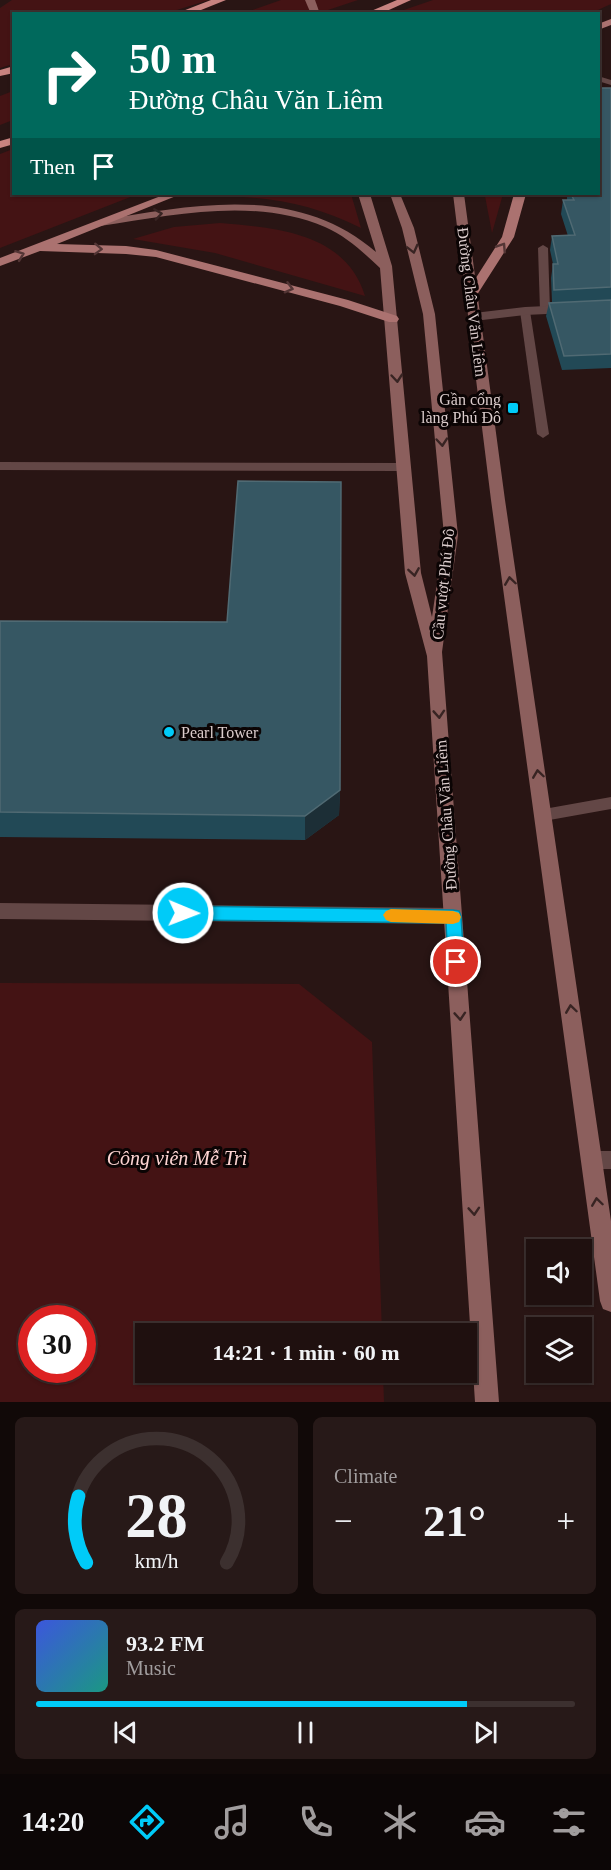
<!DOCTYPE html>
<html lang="en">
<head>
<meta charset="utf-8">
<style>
  :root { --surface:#1f100f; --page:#271918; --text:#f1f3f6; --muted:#a19d9e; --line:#3c302f; --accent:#00cbf8 }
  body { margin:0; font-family:"Times New Roman",serif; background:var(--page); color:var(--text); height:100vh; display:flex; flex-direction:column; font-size:22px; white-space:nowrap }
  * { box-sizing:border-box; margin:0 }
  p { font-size:20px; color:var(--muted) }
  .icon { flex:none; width:33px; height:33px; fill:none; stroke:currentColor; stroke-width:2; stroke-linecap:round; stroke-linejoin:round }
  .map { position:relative; height:1402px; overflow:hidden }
  .drawer { display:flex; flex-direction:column; gap:15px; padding:15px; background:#110908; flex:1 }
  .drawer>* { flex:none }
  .top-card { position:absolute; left:12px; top:12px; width:588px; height:183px; border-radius:0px; box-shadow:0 2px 4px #0004,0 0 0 2px var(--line); background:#00695c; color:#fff; overflow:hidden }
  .tools { position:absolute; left:526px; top:1239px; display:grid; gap:12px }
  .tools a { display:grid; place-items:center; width:66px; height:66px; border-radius:0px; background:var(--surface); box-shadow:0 2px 4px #0004,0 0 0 2px var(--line); font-size:30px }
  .speed { position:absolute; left:18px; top:1305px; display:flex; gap:12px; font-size:30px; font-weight:700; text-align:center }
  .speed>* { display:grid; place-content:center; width:78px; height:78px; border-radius:50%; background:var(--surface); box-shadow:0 2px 4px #0004,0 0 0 2px var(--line); line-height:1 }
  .speed .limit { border:9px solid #d22; background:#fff; color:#111 }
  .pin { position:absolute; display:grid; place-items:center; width:51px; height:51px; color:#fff; margin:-26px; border:3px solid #fff; border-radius:50%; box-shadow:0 2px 6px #0007 }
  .me { position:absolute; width:66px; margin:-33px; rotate:91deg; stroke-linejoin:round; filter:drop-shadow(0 0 4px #0008) }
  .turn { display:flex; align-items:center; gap:21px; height:126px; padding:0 18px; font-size:27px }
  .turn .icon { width:78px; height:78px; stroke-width:2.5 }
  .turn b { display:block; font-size:42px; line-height:51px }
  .then { display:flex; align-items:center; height:57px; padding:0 18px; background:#0003; gap:12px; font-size:22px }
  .big { font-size:45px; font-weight:600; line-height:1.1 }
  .drawer .tile { flex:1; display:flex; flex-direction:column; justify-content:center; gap:9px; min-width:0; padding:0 21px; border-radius:9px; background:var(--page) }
  .drawer .dial { align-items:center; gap:0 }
  .dial svg { height:156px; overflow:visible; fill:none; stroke:var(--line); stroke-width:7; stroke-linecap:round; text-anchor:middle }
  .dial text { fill:var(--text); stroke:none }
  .song { display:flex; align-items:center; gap:18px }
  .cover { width:72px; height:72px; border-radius:9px; background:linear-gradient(135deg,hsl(230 70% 55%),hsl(170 70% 35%)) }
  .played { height:6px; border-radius:3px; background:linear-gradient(90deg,var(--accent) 80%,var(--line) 80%) }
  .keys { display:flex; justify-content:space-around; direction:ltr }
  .heat { display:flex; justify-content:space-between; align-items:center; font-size:33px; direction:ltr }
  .drawer .tiles { flex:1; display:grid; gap:15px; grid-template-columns:1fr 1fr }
  .tile:last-child { grid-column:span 2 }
  .trip { position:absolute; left:135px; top:1323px; width:342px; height:60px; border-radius:0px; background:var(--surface); box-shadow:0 2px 4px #0004,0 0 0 2px var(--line); font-weight:600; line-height:60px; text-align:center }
  .tab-bar { display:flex; height:96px; justify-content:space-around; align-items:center; background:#0c0606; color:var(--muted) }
  .tab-bar .icon { width:42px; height:42px }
  .tab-bar .selected { color:var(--accent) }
  .tab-bar b { font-size:27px; color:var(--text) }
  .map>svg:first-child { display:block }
  .green { fill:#441314; fill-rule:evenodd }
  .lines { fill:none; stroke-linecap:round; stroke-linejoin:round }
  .service { fill:#634746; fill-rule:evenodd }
  .minor { fill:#634746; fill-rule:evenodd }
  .tertiary { fill:#634746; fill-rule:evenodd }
  .secondary { fill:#8c5f5d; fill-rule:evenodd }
  .primary { fill:#ab7270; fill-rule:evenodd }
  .motorway { fill:#c88380; fill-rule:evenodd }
  .wall { fill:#224956 }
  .shaded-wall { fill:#1c2e36 }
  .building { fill:#365763; stroke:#506a73; stroke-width:1.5 }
  .oneway { stroke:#382423 }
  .oneway2 { stroke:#533535 }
  .route { fill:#00cbf8; stroke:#0084a1; stroke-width:1.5 }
  .slow { fill:#f59e0b }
  .poi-dot { fill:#00cbf8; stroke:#0b0404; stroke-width:2 }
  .labels { text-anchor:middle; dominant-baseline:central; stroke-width:6; stroke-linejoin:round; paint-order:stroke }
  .street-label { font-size:16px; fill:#dccdcd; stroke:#0b0404 }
  .poi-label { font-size:16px; fill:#dccdcd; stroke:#0b0404; text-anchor:end }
  .near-park-label { font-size:20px; font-style:italic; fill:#fed4d2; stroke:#0b0404 }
</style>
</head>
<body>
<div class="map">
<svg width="611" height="1402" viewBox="0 0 611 1402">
  <rect width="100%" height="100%" fill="#291514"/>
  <g class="green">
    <path d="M12 0H209L167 13 14 14 13 64 0 68V8Z"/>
    <path d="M281 0H358L319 13 241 14Z"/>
    <path d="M433 0H611V4L589 14 395 13Z"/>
    <path d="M13 91V120L0 125V96Z"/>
    <path d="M13 149 14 194H138L0 248V154Z"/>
    <path d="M221 194H351L361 228C313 204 266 195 213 197Z"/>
    <path d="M485 194H503L492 233 485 196Z"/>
    <path d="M220 223C277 228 346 233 365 296L215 253 133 239 174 227Z"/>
    <path d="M0 983 299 984 372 1042 382 1333 146 1334V1372L383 1373 384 1402H0ZM32 1318H82V1370H32Z"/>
  </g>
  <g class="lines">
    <g class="service">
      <path d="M598 76 611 80V85L598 81Z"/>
      <path d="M543 245 548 248 550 310 545 313 540 310 538 248Z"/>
      <path d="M525 308 530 311 549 434 543 438 537 434 520 311Z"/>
      <path d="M0 462 404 463 410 467 404 471 0 470Z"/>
      <path d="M611 797V809L544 821 539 819 537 815 539 811 544 809Z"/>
      <path d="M592 1151H611V1169H592L586 1166 583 1160 586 1154Z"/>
    </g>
    <path class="minor" d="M0 903 453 908 460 910 462 916 460 922 453 924 0 919Z"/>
    <path class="tertiary" d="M611 303V311L525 315 474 321 468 317 474 313 525 307Z"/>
    <g class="secondary">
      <path d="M305 0H315L320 14H311Z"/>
      <path d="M358 194H370L392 266 421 573 432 617 444 535 423 314 402 228 390 194H400L414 228 435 314 458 535 442 652 499 1402H475L427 656 405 573 380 268C364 253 346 236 325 227 254 197 174 215 100 226L94 223 100 220C195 205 296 183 376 252Z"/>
      <path d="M453 194H464L505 500 611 1221V1312L603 1309 600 1301 491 500Z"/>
    </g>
    <g class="primary">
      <path d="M611 19V25L598 30V24Z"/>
      <path d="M166 194H181L57 244 126 246 156 250 348 300 397 316 399 319 397 322H389L340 306 156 257 126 254 40 251 0 266V258Z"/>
      <path d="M514 194H526L514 237 475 298H467L465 295 502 237Z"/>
    </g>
    <g class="motorway">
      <path d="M211 0H226L191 14H175Z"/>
      <path d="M397 0H411L380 14H364Z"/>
      <path d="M14 66V73L0 76V70Z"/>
      <path d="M14 137V144L0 148V141Z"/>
    </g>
  </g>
  <g class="wall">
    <path d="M611 88V368L562 370 546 316 549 303 552 302 551 278 553 264 550 250 552 236H568L561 214 563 200H567V194H598Z"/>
    <path d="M0 621 340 790 339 815 305 840 0 837Z"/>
  </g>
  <path class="shaded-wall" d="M340 790 339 815 305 840V816Z"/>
  <g class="building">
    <path d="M598 88H611V287L554 290 553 264H558L552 236 575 235 563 200H574L571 194H598Z"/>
    <path d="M611 300V354L564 356 549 303Z"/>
    <path d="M238 481 341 482 340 790 305 816 0 812V621L227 622Z"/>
  </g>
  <defs><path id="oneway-chevron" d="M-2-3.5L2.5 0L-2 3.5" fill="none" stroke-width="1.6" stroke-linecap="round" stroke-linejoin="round" transform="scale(1.5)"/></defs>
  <g class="oneway">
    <use href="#oneway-chevron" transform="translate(158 214) rotate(-8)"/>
    <use href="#oneway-chevron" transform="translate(413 249) rotate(76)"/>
    <use href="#oneway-chevron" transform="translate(397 378) rotate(85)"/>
    <use href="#oneway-chevron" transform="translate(442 442) rotate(85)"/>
    <use href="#oneway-chevron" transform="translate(414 572) rotate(81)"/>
    <use href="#oneway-chevron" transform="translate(510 581) rotate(-98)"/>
    <use href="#oneway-chevron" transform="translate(439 714) rotate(86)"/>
    <use href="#oneway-chevron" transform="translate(538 774) rotate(-98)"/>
    <use href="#oneway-chevron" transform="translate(571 1009) rotate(-98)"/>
    <use href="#oneway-chevron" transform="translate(460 1016) rotate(86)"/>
    <use href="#oneway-chevron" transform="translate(597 1202) rotate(-98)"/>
    <use href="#oneway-chevron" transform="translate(474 1211) rotate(86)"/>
  </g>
  <g class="oneway2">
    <use href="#oneway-chevron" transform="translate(502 247) rotate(-57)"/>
    <use href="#oneway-chevron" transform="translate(98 249) rotate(2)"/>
    <use href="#oneway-chevron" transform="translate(20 255) rotate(-21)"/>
    <use href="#oneway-chevron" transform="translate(289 288) rotate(15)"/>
  </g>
  <path class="route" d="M183 906 453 910 459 911 461 916 464 962 462 967 456 969 451 967 448 962 446 923 183 920 178 918 175 913 178 908Z"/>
  <path class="slow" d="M391 909 453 911 459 913 461 917 459 922 453 924 391 922 386 920 383 915 386 911Z"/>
  <g class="poi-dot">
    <rect x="507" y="402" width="12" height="12" rx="3"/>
    <circle cx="169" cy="732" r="6"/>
  </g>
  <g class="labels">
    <g class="street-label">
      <text transform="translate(472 302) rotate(83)">Đường Châu Văn Liêm</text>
      <text transform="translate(443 584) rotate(-84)">Cầu vượt Phú Đô</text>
      <text transform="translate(446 815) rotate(-94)">Đường Châu Văn Liêm</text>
    </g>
    <g class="poi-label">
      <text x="501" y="399">Gần cổng<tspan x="501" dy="18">làng Phú Đô</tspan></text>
      <text x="181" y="732" text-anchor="start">Pearl Tower</text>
    </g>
    <g class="near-park-label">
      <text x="177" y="1158">Công viên Mễ Trì</text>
    </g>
  </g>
</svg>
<div class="tools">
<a><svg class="icon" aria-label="sound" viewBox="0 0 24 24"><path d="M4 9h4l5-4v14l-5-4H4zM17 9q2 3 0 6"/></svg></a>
<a><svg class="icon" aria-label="layers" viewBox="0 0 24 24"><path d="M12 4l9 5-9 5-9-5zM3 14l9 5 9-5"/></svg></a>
</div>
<div class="speed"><div class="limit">30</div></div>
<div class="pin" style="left:456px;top:962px;background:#d93025"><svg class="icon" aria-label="arrive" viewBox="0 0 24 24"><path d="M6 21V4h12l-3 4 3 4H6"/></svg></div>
<svg class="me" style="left:183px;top:913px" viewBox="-20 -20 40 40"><circle r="17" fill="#00cbf8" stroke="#fff" stroke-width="3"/><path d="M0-11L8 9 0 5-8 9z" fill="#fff"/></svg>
<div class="trip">14:21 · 1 min · 60 m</div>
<div class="top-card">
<div class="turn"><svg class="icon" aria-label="right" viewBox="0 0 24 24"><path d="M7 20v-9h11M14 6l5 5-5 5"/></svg><div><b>50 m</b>Đường Châu Văn Liêm</div></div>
<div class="then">Then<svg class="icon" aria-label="arrive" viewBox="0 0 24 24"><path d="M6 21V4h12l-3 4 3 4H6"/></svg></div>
</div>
</div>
<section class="drawer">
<div class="tiles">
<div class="tile dial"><svg viewBox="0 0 100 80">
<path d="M14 69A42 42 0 1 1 86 69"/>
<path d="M14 69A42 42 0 0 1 10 35" stroke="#00cbf8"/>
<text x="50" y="56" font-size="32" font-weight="700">28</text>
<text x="50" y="72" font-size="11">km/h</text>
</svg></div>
<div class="tile"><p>Climate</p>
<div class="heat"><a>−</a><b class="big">21°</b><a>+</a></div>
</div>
<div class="tile">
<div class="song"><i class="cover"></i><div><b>93.2 FM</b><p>Music</p></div></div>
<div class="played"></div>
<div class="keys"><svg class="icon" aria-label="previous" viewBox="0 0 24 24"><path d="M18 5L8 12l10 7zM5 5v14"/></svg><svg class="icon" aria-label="pause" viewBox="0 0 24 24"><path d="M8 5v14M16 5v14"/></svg><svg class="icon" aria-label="next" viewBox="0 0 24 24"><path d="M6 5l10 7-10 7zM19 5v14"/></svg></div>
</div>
</div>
</section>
<nav class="tab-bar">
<b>14:20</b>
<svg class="icon selected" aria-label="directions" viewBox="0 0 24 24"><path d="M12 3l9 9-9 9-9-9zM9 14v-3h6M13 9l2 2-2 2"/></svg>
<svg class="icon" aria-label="music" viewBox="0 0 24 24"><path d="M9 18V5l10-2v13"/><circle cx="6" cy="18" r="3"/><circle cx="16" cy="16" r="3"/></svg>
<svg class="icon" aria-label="phone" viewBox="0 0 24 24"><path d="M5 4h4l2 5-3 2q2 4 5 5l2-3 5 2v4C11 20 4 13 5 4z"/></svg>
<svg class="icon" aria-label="climate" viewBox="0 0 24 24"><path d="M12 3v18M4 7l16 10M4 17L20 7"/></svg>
<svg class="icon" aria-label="car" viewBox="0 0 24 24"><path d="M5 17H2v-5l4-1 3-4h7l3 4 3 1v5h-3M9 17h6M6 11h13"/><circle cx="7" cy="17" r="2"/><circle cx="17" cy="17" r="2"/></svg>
<svg class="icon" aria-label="filters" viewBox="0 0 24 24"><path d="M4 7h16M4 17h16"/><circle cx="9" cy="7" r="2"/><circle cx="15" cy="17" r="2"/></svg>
</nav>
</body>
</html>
